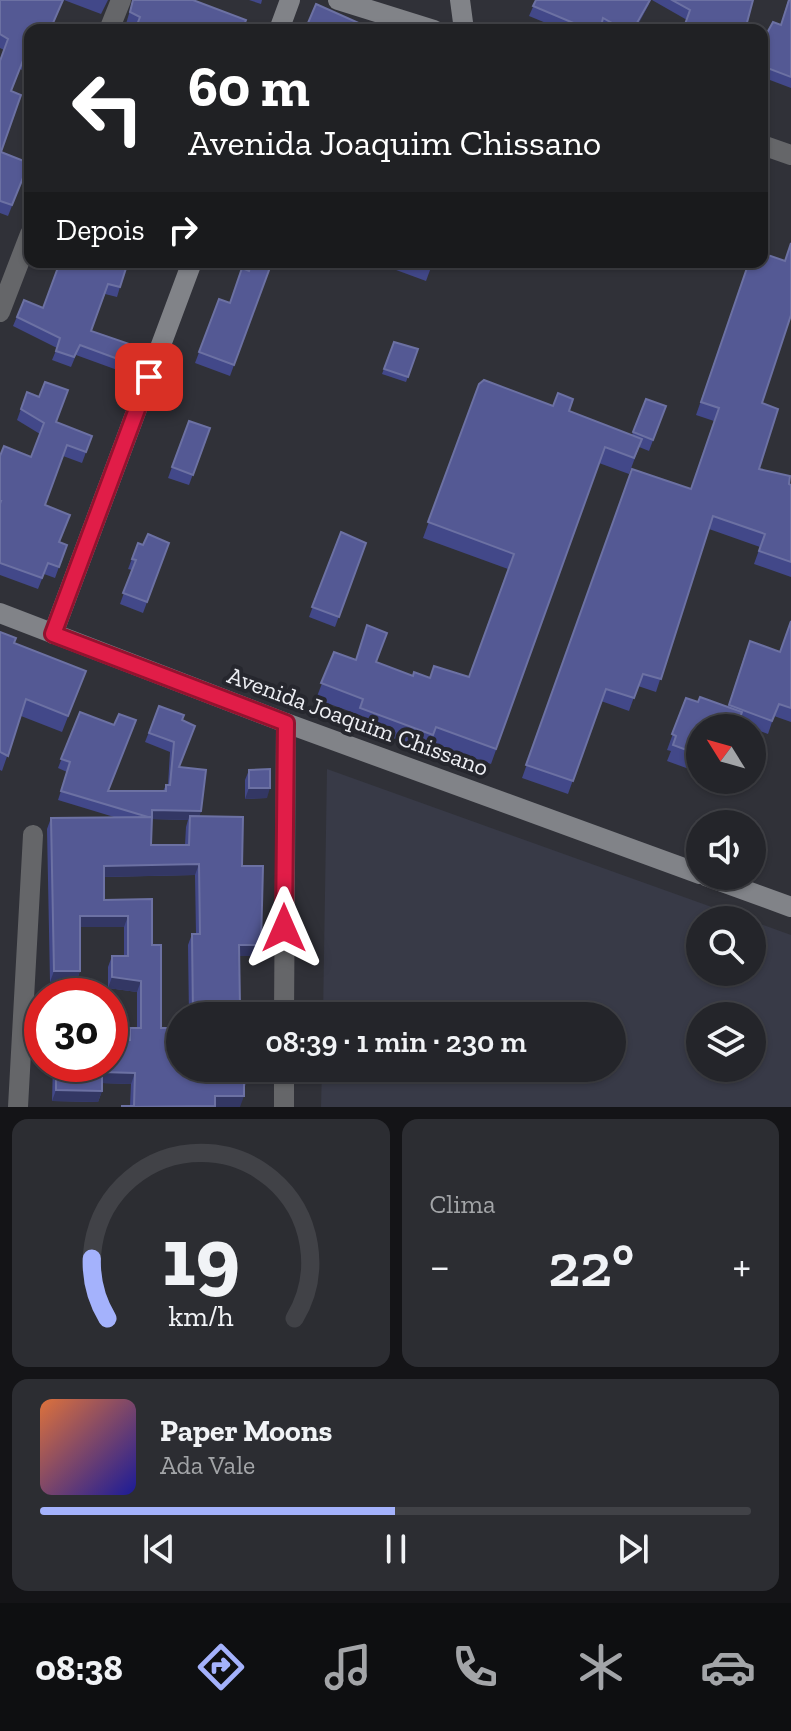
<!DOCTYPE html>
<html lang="pt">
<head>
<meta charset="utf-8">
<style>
  :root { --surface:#24252a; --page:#2c2d32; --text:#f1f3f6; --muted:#a3a5a8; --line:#414247; --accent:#a4b2fc }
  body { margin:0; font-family:"Zilla Slab",serif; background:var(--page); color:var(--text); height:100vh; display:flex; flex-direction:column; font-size:30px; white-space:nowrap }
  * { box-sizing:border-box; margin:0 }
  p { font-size:26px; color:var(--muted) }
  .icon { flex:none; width:44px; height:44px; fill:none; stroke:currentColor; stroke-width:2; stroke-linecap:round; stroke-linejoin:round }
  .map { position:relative; height:1107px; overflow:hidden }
  .panel { display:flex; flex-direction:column; gap:12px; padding:12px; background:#141417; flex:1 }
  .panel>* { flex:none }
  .hud { position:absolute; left:24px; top:24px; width:744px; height:244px; border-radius:16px; box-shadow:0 2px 6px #0004,0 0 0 2px var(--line); background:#202124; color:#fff; overflow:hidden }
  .needle { width:52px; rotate:307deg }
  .tools { position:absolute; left:686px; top:714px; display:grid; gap:16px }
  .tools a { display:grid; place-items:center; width:80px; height:80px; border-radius:50%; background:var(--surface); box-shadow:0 2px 6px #0004,0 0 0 2px var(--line); font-size:40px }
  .speed { position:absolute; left:24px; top:978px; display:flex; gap:16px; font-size:40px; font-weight:700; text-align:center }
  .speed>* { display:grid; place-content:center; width:104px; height:104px; border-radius:50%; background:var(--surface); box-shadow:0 2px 6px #0004,0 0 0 2px var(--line); line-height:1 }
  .speed .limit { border:12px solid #d22; background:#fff; color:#111 }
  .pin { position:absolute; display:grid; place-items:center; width:68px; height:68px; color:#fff; margin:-34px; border-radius:16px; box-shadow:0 4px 12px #0006 }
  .me { position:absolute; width:88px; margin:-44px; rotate:0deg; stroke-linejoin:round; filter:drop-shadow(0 0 6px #0008) }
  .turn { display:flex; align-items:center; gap:28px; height:168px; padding:0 32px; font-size:36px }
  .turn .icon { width:104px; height:104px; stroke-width:2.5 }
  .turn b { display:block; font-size:56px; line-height:68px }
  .then { display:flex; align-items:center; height:76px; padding:0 32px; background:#0003; gap:16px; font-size:30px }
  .big { font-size:60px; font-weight:600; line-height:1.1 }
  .panel .card { flex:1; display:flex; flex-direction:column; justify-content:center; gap:12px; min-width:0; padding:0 28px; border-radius:16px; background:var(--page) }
  .panel .dial { align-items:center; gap:0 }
  .dial svg { height:208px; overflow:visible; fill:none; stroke:var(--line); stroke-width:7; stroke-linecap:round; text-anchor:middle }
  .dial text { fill:var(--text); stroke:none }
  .song { display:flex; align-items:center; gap:24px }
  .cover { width:96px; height:96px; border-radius:12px; background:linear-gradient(135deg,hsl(20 70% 55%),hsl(240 70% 35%)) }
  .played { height:8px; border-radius:4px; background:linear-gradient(90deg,var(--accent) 50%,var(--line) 50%) }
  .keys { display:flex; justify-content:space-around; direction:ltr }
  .heat { display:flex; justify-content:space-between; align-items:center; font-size:44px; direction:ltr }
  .panel .tiles { flex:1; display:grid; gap:12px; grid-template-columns:1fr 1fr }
  .card:last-child { grid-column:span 2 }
  .trip { position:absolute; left:166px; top:1002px; width:460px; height:80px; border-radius:40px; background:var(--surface); box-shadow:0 2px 6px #0004,0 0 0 2px var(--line); font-weight:600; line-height:80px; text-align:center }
  .dock { display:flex; height:128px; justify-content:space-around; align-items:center; background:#0e0f11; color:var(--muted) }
  .dock .icon { width:56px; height:56px }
  .dock .on { color:var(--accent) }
  .dock b { font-size:36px; color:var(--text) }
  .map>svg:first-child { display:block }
  .built { fill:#383a47; fill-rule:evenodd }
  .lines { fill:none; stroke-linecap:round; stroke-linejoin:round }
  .street { stroke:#656669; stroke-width:20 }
  .secondary { stroke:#818388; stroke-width:20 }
  .wall { fill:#424889; fill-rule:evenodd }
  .shaded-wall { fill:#333764 }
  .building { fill:#545994; stroke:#6c71a3; stroke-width:2 }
  .route-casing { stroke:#92132f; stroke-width:20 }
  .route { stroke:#e11d48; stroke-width:14 }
  .labels { text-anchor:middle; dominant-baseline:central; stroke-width:8; stroke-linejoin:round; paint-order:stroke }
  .street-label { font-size:24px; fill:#edeef3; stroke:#26272e }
</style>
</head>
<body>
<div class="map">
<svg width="791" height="1107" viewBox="0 0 791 1107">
  <rect width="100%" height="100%" fill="#303138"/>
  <path class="built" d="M327 769 748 920H700V972H752V921L791 935V1107H321L322 1068H612V1016H323ZM700 1016H752V1068H700Z"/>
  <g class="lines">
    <g class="street">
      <path d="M109 30 121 0"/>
      <path d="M762 145 791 155"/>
      <path d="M0 312 30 234"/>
      <path d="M284 1016 286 723"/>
      <path d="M18 1107 33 835"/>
      <path d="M284 1107V1068"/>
    </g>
    <g class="secondary">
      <path d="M338 0 434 30"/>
      <path d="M460 0 464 30"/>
      <path d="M279 30 290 0"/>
      <path d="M0 613 286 723 700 874"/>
      <path d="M53 634 192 262"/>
      <path d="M706 876 791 907"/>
    </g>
  </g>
  <g class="wall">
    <path d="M0 0 30 30V69L29 73 20 69 11 91 1 152 29 163 8 216 0 213V60L4 50 0 48Z"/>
    <path d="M64 0H108L101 14Z"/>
    <path d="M133 0H193L136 28 126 24Z"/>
    <path d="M249 0H262L261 4Z"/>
    <path d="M536 0 649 4 635 30H603L600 28V30H563L529 16Z"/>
    <path d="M652 0H753L687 20Z"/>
    <path d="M788 0H791V88L762 77V42L781 25Z"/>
    <path d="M60 262 120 287 117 297 105 294 91 331 141 348 131 375 76 355 71 367 52 360 57 348 13 326 24 300 43 308Z"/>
    <path d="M272 262 230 376 195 363 219 299 230 303 249 270Z"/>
    <path d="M389 262H433L426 281 388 267Z"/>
    <path d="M749 262 762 403 759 469 791 485V577L754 564 760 547 709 529 656 692 638 686 629 711 601 701 568 794 522 778 632 469 691 489 714 421 696 415Z"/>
    <path d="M394 342 418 349 406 382 382 374Z"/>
    <path d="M479 384 569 411 632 435 646 399 666 406 649 451 639 447 629 474 599 463 491 764 431 743 427 751 354 724 357 714 316 699 334 652 356 660 367 625 376 663 413 676 430 678 469 677 508 569 423 538Z"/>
    <path d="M27 392 39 397 56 422 92 436 82 463 63 456 45 505 59 542 67 545 55 578 44 574 38 589 0 575V456L31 457 40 434 17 420Z"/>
    <path d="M189 421 210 428 189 485 168 478Z"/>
    <path d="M341 532 366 543 335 627 309 617Z"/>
    <path d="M138 543 143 545 169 543 143 613 120 604 132 570 128 569Z"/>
    <path d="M791 621V722L774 716 768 734 738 723 700 728V773L667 761 671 751 667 750 686 698 698 702 728 707 745 654 780 652Z"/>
    <path d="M0 632 14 643 86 671 62 732 21 716 2 771 0 770Z"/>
    <path d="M159 706 182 720 179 767 201 811 199 816 242 866 257 956H239L240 1007 248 1016H189L188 945 192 934H196L195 875 104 877V900L152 899V945L161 1028 247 1079 244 1090 130 1106 131 1084 102 1083V1091L98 1102 52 1101 53 1064H110L126 1040 130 1028H137V992L108 988V967L112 956H124V927H80V971L76 982H50L47 829 51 818 114 817 58 800 67 772 58 768 80 712 114 725 108 791H163L166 785H168L170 752 145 742ZM152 819 188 820 186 827 185 845H151Z"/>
    <path d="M249 770 267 798 245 799V780Z"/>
  </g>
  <g class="shaded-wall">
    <path d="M650 0 649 4 635 30H633Z"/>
    <path d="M249 788H270L267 798 245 799Z"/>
    <path d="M152 810 201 811 198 820 190 816 188 820 151 819Z"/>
    <path d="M199 864 195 875 100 877 104 866Z"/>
    <path d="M80 916H128L124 927H76Z"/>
    <path d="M239 945H261L257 956H235Z"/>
    <path d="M54 971H80L76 982H50Z"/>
    <path d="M112 977 141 981 137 992 108 988Z"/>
    <path d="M102 1072 135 1073 131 1084 98 1083Z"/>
    <path d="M56 1090 102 1091 98 1102 52 1101Z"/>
    <path d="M215 1096H244L240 1107H150L151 1106Z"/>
  </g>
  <g class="building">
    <path d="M0 0H63L50 30H30V60L24 58 11 91 21 95 1 152 29 163 12 205 0 201V61L8 39 0 34Z"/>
    <path d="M133 0H193L246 20 242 30H135L140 17 130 12Z"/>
    <path d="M536 0H650L633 30 622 25 621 28 603 18 600 30H590L533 6Z"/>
    <path d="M672 0H753L745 30H683L690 10Z"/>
    <path d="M789 0H791V77L762 66V42L773 22 781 25Z"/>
    <path d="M316 4 361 24 359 30H305Z"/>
    <path d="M791 243V315L762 403 778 409 759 469 790 476 789 484 791 485V562L759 551 765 534 713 516 661 679 643 674 634 698 606 689 573 781 526 765 632 469 691 489 719 408 701 402 749 262H762V253L785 261Z"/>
    <path d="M60 262H128L120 287 108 284 91 331 141 348 134 365 80 345 74 357 56 351 60 338 17 317 24 300 43 308Z"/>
    <path d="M252 262H272L234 365 199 352 219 299 230 303 242 268 249 271Z"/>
    <path d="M421 262H433L432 266Z"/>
    <path d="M394 342 418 349 408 377 384 369Z"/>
    <path d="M484 380 553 406 558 393 573 399 569 411 642 439 634 458 605 447 496 749 436 727 433 735 360 708 363 699 321 683 334 652 356 660 367 625 387 633 376 662 413 676 414 672 430 678 434 666 469 677 514 554 428 522 479 384Z"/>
    <path d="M45 382 68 390 56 422 92 436 86 452 67 445 45 505 70 515 59 542 67 545 59 567 48 563 42 578 0 563V504L1 501H0V456L4 446 31 457 44 423 21 409 27 392 39 397Z"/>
    <path d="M646 399 666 406 653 440 633 432Z"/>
    <path d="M189 421 210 428 193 475 172 467Z"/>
    <path d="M341 532 366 543 339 617 312 607Z"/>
    <path d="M148 534 169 543 147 602 123 593 136 560 132 559 138 543 143 545Z"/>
    <path d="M791 621V708L779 704 772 721 729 705 750 641 780 652Z"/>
    <path d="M0 632 16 638 14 643 86 671 68 716 26 699 8 756 0 752Z"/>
    <path d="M700 697 742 712 736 728H700V755L673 745 676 736 672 734 686 698 698 702Z"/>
    <path d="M159 706 184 715 182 720 195 726 179 767 206 770 201 811 152 810V817H148L61 791 70 762 61 759 80 712 114 725 119 714 136 720 108 791H166V785H170L174 742 149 733Z"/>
    <path d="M270 769V788H249V770Z"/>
    <path d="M190 816 243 817 242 866H263L261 945H239L240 1007H248V1016H193L192 934H200L199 864 104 866V900L152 899V945H161V1028H180V1068H247V1079L244 1080V1096H215V1106L122 1107V1106H134L135 1073 102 1072V1091L56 1090V1064H110V1040H130V1028H141V981L112 977V956H128V916H80V971H54L51 818 152 817 151 845H189Z"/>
  </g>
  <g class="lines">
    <g class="route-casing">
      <path id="route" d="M149 377 53 634 286 723 284 928"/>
    </g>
    <use href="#route" class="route"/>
  </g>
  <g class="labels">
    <g class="street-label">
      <text transform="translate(358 721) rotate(20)">Avenida Joaquim Chissano</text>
    </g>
  </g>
</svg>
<div class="tools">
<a><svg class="needle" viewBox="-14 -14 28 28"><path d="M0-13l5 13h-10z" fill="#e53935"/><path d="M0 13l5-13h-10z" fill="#a3a5a8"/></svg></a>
<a><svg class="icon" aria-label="sound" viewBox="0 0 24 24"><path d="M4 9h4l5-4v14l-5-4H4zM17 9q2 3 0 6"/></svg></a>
<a><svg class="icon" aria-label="search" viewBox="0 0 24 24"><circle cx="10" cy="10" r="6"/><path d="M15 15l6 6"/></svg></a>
<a><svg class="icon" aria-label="layers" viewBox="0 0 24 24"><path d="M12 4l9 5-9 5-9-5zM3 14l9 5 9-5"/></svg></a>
</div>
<div class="speed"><div class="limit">30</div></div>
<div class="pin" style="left:149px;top:377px;background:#d93025"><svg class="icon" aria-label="arrive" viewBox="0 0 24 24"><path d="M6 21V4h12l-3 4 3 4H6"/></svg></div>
<svg class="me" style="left:284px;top:928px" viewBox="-20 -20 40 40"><path d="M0-17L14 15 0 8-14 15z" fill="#e11d48" stroke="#fff" stroke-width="4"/></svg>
<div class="trip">08:39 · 1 min · 230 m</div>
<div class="hud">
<div class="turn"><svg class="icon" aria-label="left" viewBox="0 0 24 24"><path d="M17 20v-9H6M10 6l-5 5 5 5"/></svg><div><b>60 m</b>Avenida Joaquim Chissano</div></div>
<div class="then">Depois<svg class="icon" aria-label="right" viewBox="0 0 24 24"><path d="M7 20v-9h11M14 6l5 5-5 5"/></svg></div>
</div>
</div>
<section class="panel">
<div class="tiles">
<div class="card dial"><svg viewBox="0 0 100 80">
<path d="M14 69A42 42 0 1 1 86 69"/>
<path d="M14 69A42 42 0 0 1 8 46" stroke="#a4b2fc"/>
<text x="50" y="56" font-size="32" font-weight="700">19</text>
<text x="50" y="72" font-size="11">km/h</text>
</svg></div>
<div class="card"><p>Clima</p>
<div class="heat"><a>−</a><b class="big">22°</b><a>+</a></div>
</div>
<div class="card">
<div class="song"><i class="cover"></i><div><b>Paper Moons</b><p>Ada Vale</p></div></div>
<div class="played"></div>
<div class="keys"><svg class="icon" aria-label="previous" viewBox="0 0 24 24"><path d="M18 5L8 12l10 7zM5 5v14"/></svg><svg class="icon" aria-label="pause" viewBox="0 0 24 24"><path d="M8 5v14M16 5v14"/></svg><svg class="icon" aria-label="next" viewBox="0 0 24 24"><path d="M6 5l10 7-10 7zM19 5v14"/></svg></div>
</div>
</div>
</section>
<nav class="dock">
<b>08:38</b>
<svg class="icon on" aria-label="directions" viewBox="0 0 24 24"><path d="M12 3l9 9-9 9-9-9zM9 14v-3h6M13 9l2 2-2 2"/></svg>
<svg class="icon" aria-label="music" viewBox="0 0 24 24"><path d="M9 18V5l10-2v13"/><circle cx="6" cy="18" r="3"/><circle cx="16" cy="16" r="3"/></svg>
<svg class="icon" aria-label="phone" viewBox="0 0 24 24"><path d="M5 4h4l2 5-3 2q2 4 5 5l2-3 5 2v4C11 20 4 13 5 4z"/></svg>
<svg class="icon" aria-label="climate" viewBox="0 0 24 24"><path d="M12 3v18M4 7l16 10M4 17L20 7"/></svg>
<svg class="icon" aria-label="car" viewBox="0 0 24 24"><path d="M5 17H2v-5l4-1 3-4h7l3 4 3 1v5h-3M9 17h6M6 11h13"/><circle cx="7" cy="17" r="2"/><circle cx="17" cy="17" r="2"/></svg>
</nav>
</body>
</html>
